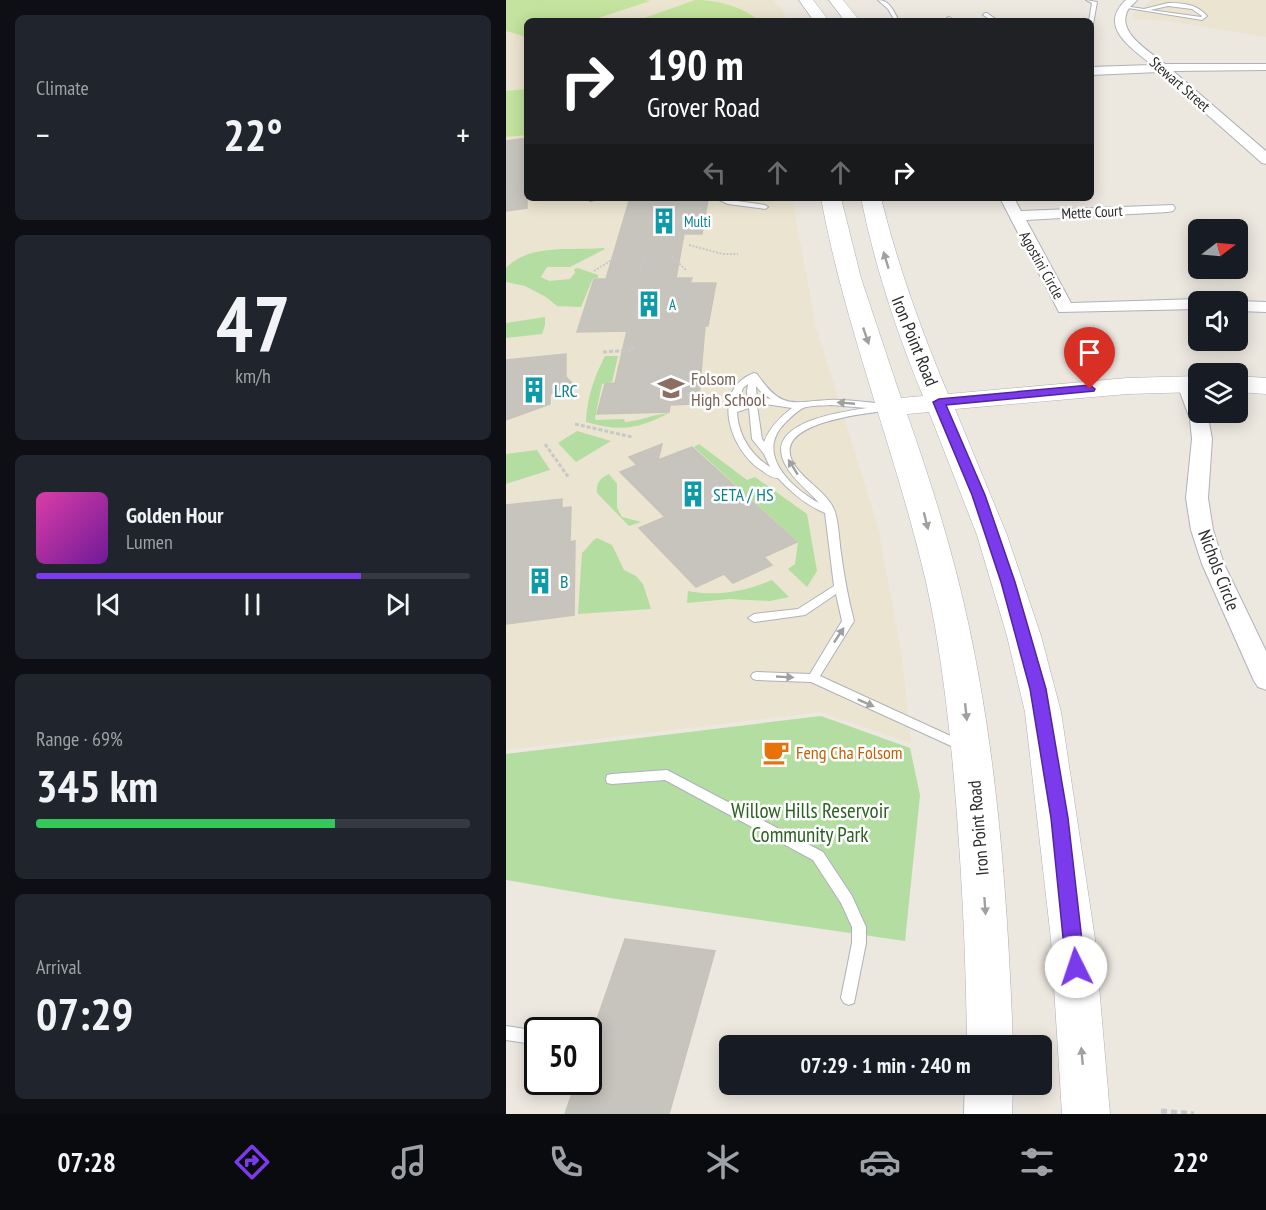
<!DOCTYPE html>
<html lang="en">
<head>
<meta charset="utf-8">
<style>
  :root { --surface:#171b24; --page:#20242c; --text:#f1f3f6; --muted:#9ea1a6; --line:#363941; --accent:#7c3aed }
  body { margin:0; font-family:"PT Sans Narrow",sans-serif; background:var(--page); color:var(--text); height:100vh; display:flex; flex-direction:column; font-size:22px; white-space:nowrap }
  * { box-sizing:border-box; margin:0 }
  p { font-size:20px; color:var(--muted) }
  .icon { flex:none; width:33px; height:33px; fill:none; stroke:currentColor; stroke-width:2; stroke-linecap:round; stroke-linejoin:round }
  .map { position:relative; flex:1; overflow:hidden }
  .side { display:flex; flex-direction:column; gap:15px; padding:15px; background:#0d0f14; width:506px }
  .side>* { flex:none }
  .banner { position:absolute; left:18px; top:18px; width:570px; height:183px; border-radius:9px; box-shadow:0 3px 15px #0003; background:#202124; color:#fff; overflow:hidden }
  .needle { width:39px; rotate:74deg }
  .fabs { position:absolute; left:682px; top:219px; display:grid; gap:12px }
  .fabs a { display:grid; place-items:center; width:60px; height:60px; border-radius:9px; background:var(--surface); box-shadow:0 3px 15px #0003; font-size:30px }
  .speed { position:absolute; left:18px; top:1017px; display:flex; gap:12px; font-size:30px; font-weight:700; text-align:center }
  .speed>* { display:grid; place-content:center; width:78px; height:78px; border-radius:50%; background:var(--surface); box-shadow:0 3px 15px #0003; line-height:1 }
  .speed .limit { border:3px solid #111; border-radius:9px; background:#fff; color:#111 }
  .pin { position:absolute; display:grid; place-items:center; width:51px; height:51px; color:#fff; margin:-62px -26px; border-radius:50% 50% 50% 0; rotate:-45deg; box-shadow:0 0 6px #0007 }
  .pin .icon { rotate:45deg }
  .me { position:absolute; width:66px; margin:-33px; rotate:356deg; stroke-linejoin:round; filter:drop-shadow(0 0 4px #0008) }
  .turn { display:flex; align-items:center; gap:21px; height:126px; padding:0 24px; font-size:27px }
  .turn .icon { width:78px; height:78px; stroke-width:2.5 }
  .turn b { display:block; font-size:42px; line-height:51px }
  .lanes { display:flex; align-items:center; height:57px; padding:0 24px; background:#0003; justify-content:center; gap:30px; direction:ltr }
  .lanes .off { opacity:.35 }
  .big { font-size:45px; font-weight:600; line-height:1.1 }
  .side .widget { flex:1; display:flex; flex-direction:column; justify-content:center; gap:9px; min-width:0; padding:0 21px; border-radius:9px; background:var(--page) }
  .side .dial { align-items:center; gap:0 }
  .dial b { font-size:78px; line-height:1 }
  .song { display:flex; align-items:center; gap:18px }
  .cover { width:72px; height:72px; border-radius:9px; background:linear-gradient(135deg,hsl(320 70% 55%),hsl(280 70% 35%)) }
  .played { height:6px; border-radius:3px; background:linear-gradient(90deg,var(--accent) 75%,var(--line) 75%) }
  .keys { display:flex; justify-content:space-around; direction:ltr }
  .heat { display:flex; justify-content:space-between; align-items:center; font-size:33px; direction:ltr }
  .charge { height:9px; border-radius:4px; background:linear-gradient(90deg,#34c759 69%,var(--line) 0) }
  .trip { position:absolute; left:213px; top:1035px; width:333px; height:60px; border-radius:9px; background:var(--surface); box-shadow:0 3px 15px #0003; font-weight:600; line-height:60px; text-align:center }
  .dock { display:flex; height:96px; justify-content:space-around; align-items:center; background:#090b0e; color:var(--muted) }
  .dock .icon { width:42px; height:42px }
  .dock .selected { color:var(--accent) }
  .dock b { font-size:27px; color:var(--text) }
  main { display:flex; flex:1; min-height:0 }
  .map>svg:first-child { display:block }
  .education { fill:#ebe4d0 }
  .green { fill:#b3dda1 }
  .pitch { fill:#c3e39e }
  .building { fill:#c7c4be; stroke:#c7c3b9; stroke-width:1.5 }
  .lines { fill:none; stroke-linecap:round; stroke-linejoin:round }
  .lane-casing { stroke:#afb1ba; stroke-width:2 }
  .street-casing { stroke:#afb1ba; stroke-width:2 }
  .secondary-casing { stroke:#afb1ba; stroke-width:1 }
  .path-far2 { stroke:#c8c8c8; stroke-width:2; stroke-dasharray:2 1.5; stroke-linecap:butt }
  .path-far1 { stroke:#c8c8c8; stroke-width:3; stroke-dasharray:4 2; stroke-linecap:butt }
  .path { stroke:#c8c8c8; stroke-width:5; stroke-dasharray:6 4; stroke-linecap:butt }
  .lane { fill:#fff; fill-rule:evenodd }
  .street { fill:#fff; fill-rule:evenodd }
  .secondary { fill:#fff; fill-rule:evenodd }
  .oneway { fill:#a0a0a0 }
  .route { fill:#7c3aed; stroke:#51269a; stroke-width:1.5 }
  .labels { text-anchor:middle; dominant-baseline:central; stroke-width:5; stroke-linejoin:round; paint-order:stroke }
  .far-street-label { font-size:15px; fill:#2b2b2b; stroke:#fff }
  .far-culture-label { font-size:15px; fill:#0d838f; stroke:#fff; text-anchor:start }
  .street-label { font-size:18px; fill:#2b2b2b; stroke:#fff }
  .education-label { font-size:18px; fill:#785e54; stroke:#fff; text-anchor:start }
  .culture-label { font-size:18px; fill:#0d838f; stroke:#fff; text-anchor:start }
  .food-label { font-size:18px; fill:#c56008; stroke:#fff; text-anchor:start }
  .near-park-label { font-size:21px; fill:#2c6222; stroke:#fff }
</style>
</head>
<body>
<main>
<section class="side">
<div class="widget"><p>Climate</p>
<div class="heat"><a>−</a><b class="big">22°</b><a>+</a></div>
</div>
<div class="widget dial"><b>47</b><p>km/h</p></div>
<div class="widget">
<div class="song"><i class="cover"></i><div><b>Golden Hour</b><p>Lumen</p></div></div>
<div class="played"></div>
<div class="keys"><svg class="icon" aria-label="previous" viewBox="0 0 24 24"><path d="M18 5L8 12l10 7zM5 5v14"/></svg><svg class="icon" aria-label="pause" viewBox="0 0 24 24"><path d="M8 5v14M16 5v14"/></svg><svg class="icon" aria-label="next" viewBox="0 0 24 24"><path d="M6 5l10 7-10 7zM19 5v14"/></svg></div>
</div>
<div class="widget"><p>Range · 69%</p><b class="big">345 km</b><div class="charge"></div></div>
<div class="widget"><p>Arrival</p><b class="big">07:29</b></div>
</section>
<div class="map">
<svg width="761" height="1114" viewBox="0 0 761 1114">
  <rect width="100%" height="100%" fill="#ece7df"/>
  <g class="education">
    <path d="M0 0H266L276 9 281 21H21V198H286L310 327 372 527 396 656 405 743 314 712 0 750Z"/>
    <path d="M646 0H760V37L663 21 627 19 629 13Z"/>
  </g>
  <g class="green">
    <path d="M98 248 99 249 64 267H41L35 277 43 281 64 279 69 273 68 269 72 268 92 275V278H87L75 307 51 306 40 297 19 286 0 282V268C23 243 67 251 98 248Z"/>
    <path d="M39 317V325L36 334 0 338V323Z"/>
    <path d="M99 356H112L106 382 96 384 89 418 90 420 118 419 119 422C135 421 148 414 163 413 132 429 115 432 80 422 81 397 88 378 99 356Z"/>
    <path d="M71 431 105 441 70 462 52 443Z"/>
    <path d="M193 444 241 480 249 477 301 514 311 571 301 587 282 569 289 564 292 542 188 447Z"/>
    <path d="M31 450 44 470 0 484V454Z"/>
    <path d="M103 474 111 484V508L116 517 135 522 123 526 91 493C90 483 94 478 103 474Z"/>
    <path d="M91 538 106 545 118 570 130 576 137 584 145 609 72 614 76 553C82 548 84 542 91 538Z"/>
    <path d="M266 580 283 597 264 601 223 599 181 603 182 591C210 597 241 591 266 580Z"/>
    <path d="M315 716 404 748 414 795 399 941 104 898 0 880V754Z"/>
  </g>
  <g class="pitch">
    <path d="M0 0H138L144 1 83 21H21L20 37 0 31Z"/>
    <path d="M189 0C211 0 236 6 253 21H130Z"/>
    <path d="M21 89V135L0 137V91Z"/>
  </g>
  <g class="building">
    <path d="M21 138V208L0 211V141Z"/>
    <path d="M124 198 202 199 196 234H178L170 278H186L184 283H210L202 326H199L193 397H187L186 404 164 405 163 412 91 414 99 384 109 383 121 331 71 332 88 279H100Z"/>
    <path d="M60 354V377L68 385 44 394V404L0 420V360Z"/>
    <path d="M156 444 152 460 186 447 291 542 258 557 266 565 227 583 218 574 190 587 133 528 159 517 114 472 131 465 123 457Z"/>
    <path d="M56 499V508L65 507 64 542 69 541 68 615 0 624V505Z"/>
    <path d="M119 939 209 951 163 1114H59L70 1082H82V1045Z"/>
  </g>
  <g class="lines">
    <g class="lane-casing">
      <g id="lane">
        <path d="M372 0C384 0 388 12 393 21H389L382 9Z"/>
        <path d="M580 0 591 2 587 24H585V21H583L586 3Z"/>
        <path d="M662 3C677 3 691 4 701 16L696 20 616 7 618 6 638 9ZM662 6 686 9 696 16 695 17 644 10Z"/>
        <path d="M479 13H481L492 21H487L477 15Z"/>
        <path d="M443 17 450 21H445L441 18Z"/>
        <path d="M82 198H88L89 200 84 201Z"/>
        <path d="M209 198 259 205 262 207 259 209 222 204Z"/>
        <path d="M248 373 251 374C276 410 285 402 323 400 338 399 355 402 370 403L374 406 384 404 388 407 384 410C358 414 252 423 293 471 304 484 324 496 329 512 333 525 333 540 335 553 338 576 342 598 348 621L314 676 462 744 464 747 462 750 458 752 454 750 305 682 251 680 247 679 245 676 247 673 251 672 304 674 336 621 330 594 299 615 248 622 242 618 248 614 292 609 328 586 319 513C300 505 286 493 272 478 265 478 261 474 255 470 225 451 203 390 248 373ZM242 384 241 391 242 403 231 406 237 388ZM250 386 254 391 265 399 259 398 251 401ZM259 404 286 408C274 417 264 427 258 442L256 439 251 406ZM325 405 361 408C335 412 257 422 279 464 287 480 302 490 313 503 286 488 248 454 279 423 284 418 291 411 297 408 305 405 316 406 325 405ZM243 408 246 439 258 454 264 467C245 455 232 435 231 412Z"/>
        <path d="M161 770 317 852 346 896 360 927V943L348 1003 343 1005 338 1003 335 998 346 943V927L335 903 307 860 159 780 106 784 101 783 100 779 101 775 106 774Z"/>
        <path d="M0 1026 32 1031V1045L0 1040Z"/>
      </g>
    </g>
    <g class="street-casing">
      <g id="street">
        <path d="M620 0H631C627 5 621 8 620 15 614 35 646 53 659 64H761V70L667 71 761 152V164L756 163 653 72 585 75V67L646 65C626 48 591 27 620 0Z"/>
        <path d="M494 198H508L515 211 667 205 669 208 667 211 662 212 520 220 565 303 693 299 700 302H693V309L553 312Z"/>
        <path d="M732 301 761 302V312L732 311V302H730Z"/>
        <path d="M680 378 687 380 693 393V412H701L706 439 702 498 707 530 718 564 761 653V690L752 687 748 681 696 564 685 530 680 498 686 439 684 419 671 384 673 380Z"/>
      </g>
    </g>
    <g class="secondary-casing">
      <g id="secondary">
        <path d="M293 0H307L323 21H308Z"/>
        <path d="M323 0H337L354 21H339Z"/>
        <path d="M315 198H335L355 278 395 398 417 396C390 331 369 266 355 198H375C392 266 415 330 442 394L621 378 693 376V392L621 394 449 409 501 535 535 636 555 712 589 939 604 1114H556L545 939 519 712 501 636 471 535 423 412 401 414C425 482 447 552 462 622 492 760 502 905 507 1046H461C460 949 455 853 446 756 440 698 433 639 420 582 390 452 339 329 315 198Z"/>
        <path d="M732 376 761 378V394L732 392Z"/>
        <path d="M459 1084H507L506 1114H458Z"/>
      </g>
    </g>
    <g class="path-far2">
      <path d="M183 245 217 254H232"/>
      <path d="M163 254 180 270"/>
      <path d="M88 271 115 254"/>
      <path d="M133 276 138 256"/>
    </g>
    <g class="path-far1">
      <path d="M97 352 126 350 127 346"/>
      <path d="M69 424 126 437"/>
      <path d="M39 444 63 478"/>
    </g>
    <path class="path" d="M655 1111 688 1114"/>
    <use href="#lane" class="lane"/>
    <use href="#street" class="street"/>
    <use href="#secondary" class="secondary"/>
  </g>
  <defs><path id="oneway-solid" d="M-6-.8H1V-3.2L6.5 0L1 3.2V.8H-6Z" transform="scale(1.5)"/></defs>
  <g class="oneway">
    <use href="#oneway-solid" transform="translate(380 260) rotate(-107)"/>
    <use href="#oneway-solid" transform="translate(360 336) rotate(71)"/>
    <use href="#oneway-solid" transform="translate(340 403) rotate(-175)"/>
    <use href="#oneway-solid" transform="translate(287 467) rotate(-122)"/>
    <use href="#oneway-solid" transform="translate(420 521) rotate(76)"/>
    <use href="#oneway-solid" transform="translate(333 635) rotate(-56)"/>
    <use href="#oneway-solid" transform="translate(279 677) rotate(3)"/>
    <use href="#oneway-solid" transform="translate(360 703) rotate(24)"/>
    <use href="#oneway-solid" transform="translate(460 712) rotate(84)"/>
    <use href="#oneway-solid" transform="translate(479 906) rotate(86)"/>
    <use href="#oneway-solid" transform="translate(576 1056) rotate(-95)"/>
  </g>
  <path class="route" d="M584 385 589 389 588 391 440 405 479 495 509 582 540 689 562 818 579 967 576 973 570 976 563 973 560 967 545 818 524 689 495 582 466 495 427 402 433 399Z"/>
  <defs>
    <g id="building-bare" transform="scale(2.07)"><path d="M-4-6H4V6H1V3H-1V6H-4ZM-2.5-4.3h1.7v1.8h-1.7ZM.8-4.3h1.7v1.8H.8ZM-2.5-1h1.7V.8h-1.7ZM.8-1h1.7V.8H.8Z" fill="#0f9aa8" stroke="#fff" stroke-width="2.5" paint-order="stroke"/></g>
    <g id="school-bare" transform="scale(2.07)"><path d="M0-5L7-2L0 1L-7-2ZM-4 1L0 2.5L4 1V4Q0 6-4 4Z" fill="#8d6e63" stroke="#fff" stroke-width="2.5" paint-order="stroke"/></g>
    <g id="cafe-bare" transform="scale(2.07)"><path d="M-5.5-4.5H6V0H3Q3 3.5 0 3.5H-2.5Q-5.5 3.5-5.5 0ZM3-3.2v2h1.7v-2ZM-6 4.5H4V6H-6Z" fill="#e8710a" stroke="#fff" stroke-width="2.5" paint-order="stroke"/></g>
  </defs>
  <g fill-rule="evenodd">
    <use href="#building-bare" x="158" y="221"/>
    <use href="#building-bare" x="143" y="304"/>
    <use href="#school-bare" x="165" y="388"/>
    <use href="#building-bare" x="28" y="390"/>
    <use href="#building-bare" x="187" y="494"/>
    <use href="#building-bare" x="34" y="581"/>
    <use href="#cafe-bare" x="270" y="752"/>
  </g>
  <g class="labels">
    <g class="far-street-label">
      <text transform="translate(674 84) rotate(41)">Stewart Street</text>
      <text transform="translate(586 212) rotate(-3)">Mette Court</text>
      <text transform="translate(536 265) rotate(61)">Agostini Circle</text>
    </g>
    <g class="far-culture-label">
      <text x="178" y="221">Multi</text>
      <text x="163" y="304">A</text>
    </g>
    <g class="street-label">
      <text transform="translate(409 341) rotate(68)">Iron Point Road</text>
      <text transform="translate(713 570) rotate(69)">Nichols Circle</text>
      <text transform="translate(472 828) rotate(-95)">Iron Point Road</text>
    </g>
    <g class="education-label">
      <text x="185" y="378">Folsom<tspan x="185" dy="21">High School</tspan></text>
    </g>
    <g class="culture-label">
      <text x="48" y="390">LRC</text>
      <text x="207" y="494">SETA / HS</text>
      <text x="54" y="581">B</text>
    </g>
    <g class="food-label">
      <text x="290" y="752">Feng Cha Folsom</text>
    </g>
    <g class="near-park-label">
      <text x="304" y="810">Willow Hills Reservoir<tspan x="304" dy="24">Community Park</tspan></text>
    </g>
  </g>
</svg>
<div class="fabs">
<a><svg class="needle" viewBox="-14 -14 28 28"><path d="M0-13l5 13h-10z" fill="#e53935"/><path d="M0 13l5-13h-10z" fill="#9ea1a6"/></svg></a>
<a><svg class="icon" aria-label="sound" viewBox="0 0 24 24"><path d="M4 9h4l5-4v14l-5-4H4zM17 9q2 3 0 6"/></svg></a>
<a><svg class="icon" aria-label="layers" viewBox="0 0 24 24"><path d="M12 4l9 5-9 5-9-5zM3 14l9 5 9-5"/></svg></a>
</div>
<div class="speed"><div class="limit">50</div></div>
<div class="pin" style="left:584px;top:389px;background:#d93025"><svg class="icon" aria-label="arrive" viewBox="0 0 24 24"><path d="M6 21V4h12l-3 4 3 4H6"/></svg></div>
<svg class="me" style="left:570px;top:967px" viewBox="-20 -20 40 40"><circle r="19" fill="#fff"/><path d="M0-13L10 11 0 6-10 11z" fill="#7c3aed"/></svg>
<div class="trip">07:29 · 1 min · 240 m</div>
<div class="banner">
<div class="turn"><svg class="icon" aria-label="right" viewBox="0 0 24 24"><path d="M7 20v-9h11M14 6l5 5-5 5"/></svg><div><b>190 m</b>Grover Road</div></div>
<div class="lanes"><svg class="icon off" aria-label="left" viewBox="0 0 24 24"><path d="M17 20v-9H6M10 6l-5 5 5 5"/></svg><svg class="icon off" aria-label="ahead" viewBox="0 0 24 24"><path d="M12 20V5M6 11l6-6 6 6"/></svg><svg class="icon off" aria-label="ahead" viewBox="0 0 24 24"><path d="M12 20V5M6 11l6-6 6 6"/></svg><svg class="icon" aria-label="right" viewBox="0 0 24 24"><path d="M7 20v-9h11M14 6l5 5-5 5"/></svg></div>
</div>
</div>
</main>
<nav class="dock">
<b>07:28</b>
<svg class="icon selected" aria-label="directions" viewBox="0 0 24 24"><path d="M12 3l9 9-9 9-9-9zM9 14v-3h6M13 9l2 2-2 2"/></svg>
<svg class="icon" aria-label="music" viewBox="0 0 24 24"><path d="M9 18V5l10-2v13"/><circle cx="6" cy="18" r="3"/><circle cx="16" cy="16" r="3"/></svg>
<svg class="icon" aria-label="phone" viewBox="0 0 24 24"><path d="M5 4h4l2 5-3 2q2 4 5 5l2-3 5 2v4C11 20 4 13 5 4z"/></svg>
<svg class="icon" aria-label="climate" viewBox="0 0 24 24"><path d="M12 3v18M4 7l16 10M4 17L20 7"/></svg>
<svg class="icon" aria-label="car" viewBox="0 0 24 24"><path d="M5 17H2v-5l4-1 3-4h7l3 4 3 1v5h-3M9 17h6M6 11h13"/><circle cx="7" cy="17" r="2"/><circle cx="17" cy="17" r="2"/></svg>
<svg class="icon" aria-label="filters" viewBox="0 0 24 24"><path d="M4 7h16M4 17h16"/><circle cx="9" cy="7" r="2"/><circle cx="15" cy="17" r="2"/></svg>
<b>22°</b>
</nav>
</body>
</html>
